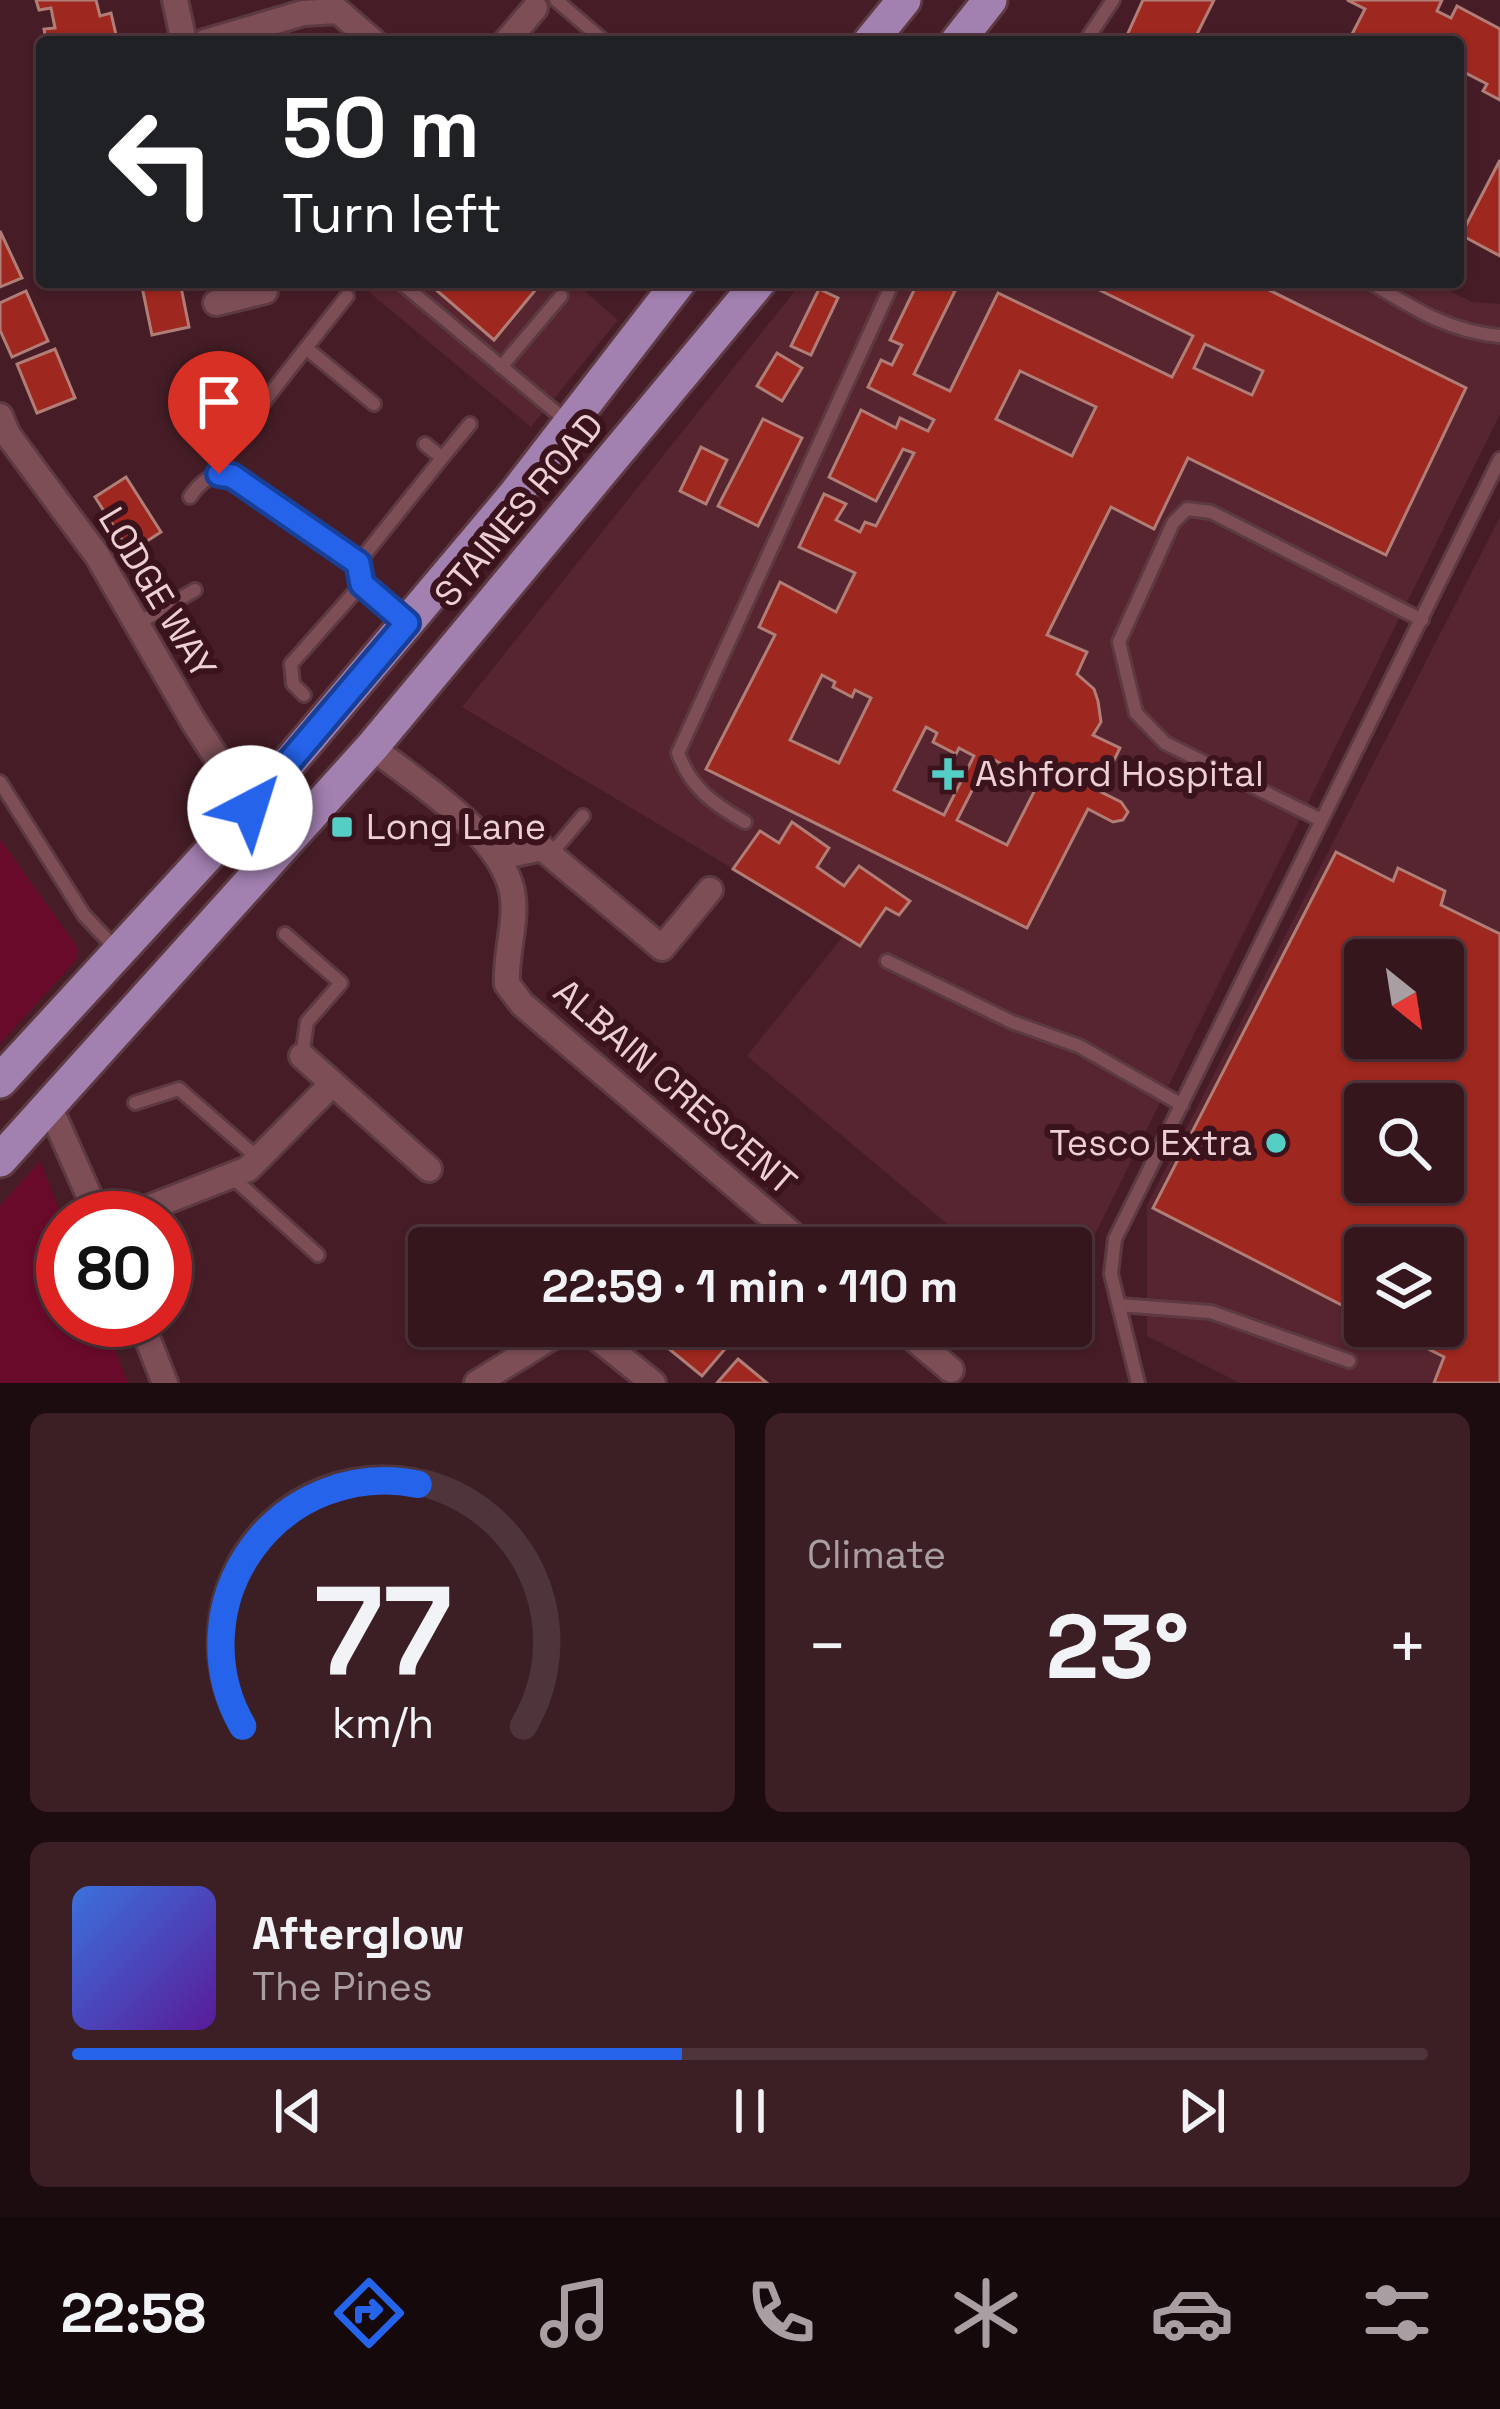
<!DOCTYPE html>
<html lang="en">
<head>
<meta charset="utf-8">
<style>
  :root { --surface:#34161c; --page:#3c1f25; --text:#f1f3f6; --muted:#a99fa3; --line:#4e353b; --accent:#2563eb }
  body { margin:0; font-family:"Space Grotesk",sans-serif; background:var(--page); color:var(--text); height:100vh; display:flex; flex-direction:column; font-size:45px; white-space:nowrap }
  * { box-sizing:border-box; margin:0 }
  p { font-size:39px; color:var(--muted) }
  .icon { flex:none; width:66px; height:66px; fill:none; stroke:currentColor; stroke-width:2; stroke-linecap:round; stroke-linejoin:round }
  .map { position:relative; height:1383px; overflow:hidden }
  .drawer { display:flex; flex-direction:column; gap:30px; padding:30px; background:#1d0c0f; flex:1 }
  .drawer>* { flex:none }
  .hud { position:absolute; left:36px; top:36px; width:1428px; height:252px; border-radius:12px; box-shadow:0 3px 9px #0004,0 0 0 3px var(--line); background:#202124; color:#fff; overflow:hidden }
  .needle { width:78px; rotate:150deg }
  .fabs { position:absolute; left:1344px; top:939px; display:grid; gap:24px }
  .fabs a { display:grid; place-items:center; width:120px; height:120px; border-radius:12px; background:var(--surface); box-shadow:0 3px 9px #0004,0 0 0 3px var(--line); font-size:60px }
  .speed { position:absolute; left:36px; top:1191px; display:flex; gap:24px; font-size:60px; font-weight:700; text-align:center }
  .speed>* { display:grid; place-content:center; width:156px; height:156px; border-radius:50%; background:var(--surface); box-shadow:0 3px 9px #0004,0 0 0 3px var(--line); line-height:1 }
  .speed .limit { border:18px solid #d22; background:#fff; color:#111 }
  .pin { position:absolute; display:grid; place-items:center; width:102px; height:102px; color:#fff; margin:-123px -51px; border-radius:50% 50% 50% 0; rotate:-45deg; box-shadow:0 0 12px #0007 }
  .pin .icon { rotate:45deg }
  .me { position:absolute; width:132px; margin:-66px; rotate:40deg; stroke-linejoin:round; filter:drop-shadow(0 0 9px #0008) }
  .turn { display:flex; align-items:center; gap:42px; height:252px; padding:0 48px; font-size:54px }
  .turn .icon { width:156px; height:156px; stroke-width:2.5 }
  .turn b { display:block; font-size:84px; line-height:102px }
  .big { font-size:90px; font-weight:700; line-height:1.1 }
  .drawer .tile { flex:1; display:flex; flex-direction:column; justify-content:center; gap:18px; min-width:0; padding:0 42px; border-radius:18px; background:var(--page) }
  .drawer .dial { align-items:center; gap:0 }
  .dial svg { height:312px; overflow:visible; fill:none; stroke:var(--line); stroke-width:7; stroke-linecap:round; text-anchor:middle }
  .dial text { fill:var(--text); stroke:none }
  .song { display:flex; align-items:center; gap:36px }
  .cover { width:144px; height:144px; border-radius:18px; background:linear-gradient(135deg,hsl(220 70% 55%),hsl(270 70% 35%)) }
  .played { height:12px; border-radius:6px; background:linear-gradient(90deg,var(--accent) 45%,var(--line) 45%) }
  .keys { display:flex; justify-content:space-around; direction:ltr }
  .heat { display:flex; justify-content:space-between; align-items:center; font-size:66px; direction:ltr }
  .drawer .tiles { flex:1; display:grid; gap:30px; grid-template-columns:1fr 1fr }
  .tile:last-child { grid-column:span 2 }
  .trip { position:absolute; left:408px; top:1227px; width:684px; height:120px; border-radius:12px; background:var(--surface); box-shadow:0 3px 9px #0004,0 0 0 3px var(--line); font-weight:700; line-height:120px; text-align:center }
  .tabs { display:flex; height:192px; justify-content:space-around; align-items:center; background:#15090b; color:var(--muted) }
  .tabs .icon { width:84px; height:84px }
  .tabs .active { color:var(--accent) }
  .tabs b { font-size:54px; color:var(--text) }
  .map>svg:first-child { display:block }
  .built { fill:#56252f; fill-rule:evenodd }
  .green { fill:#690a2a }
  .building { fill:#9e271f; stroke:#b07e76; stroke-width:3; fill-rule:evenodd }
  .lines { fill:none; stroke-linecap:round; stroke-linejoin:round }
  .service-casing { stroke:#5d3942; stroke-width:18 }
  .minor-casing { stroke:#5d3942; stroke-width:30 }
  .trunk-casing { stroke:#5d3942; stroke-width:39 }
  .service { stroke:#7d4e56; stroke-width:12 }
  .minor { stroke:#7d4e56; stroke-width:24 }
  .trunk { stroke:#a280b0; stroke-width:33 }
  .route-casing { stroke:#184099; stroke-width:30 }
  .route { stroke:#2563eb; stroke-width:21 }
  .poi-dot { fill:#55cec5; stroke:#3b131c; stroke-width:4.5 }
  .labels { text-anchor:middle; dominant-baseline:central; stroke-width:12; stroke-linejoin:round; paint-order:stroke }
  .street-label { font-size:36px; fill:#edd0d4; stroke:#3b131c }
  .poi-label { font-size:36px; fill:#edd0d4; stroke:#3b131c; text-anchor:start }
</style>
</head>
<body>
<div class="map">
<svg width="1500" height="1383" viewBox="0 0 1500 1383">
  <rect width="100%" height="100%" fill="#461d26"/>
  <g class="built">
    <path d="M357 282H574L618 320 531 427Z"/>
    <path d="M802 282H1432L1472 302 1500 304V414L1071 1283V1248H976L747 1056 844 935 462 707Z"/>
    <path d="M1500 517V1383H1240L1147 1336V1205ZM1365 960H1443V1038H1365ZM1365 1104H1443V1182H1365ZM1365 1248H1443V1326H1365Z"/>
  </g>
  <g class="green">
    <path d="M0 839 77 946V959L0 1044Z"/>
    <path d="M40 1161 63 1219V1320H103L128 1383H0V1206Z"/>
  </g>
  <g class="building">
    <path d="M36 0H96L100 16 111 13 117 39 46 42 44 29 55 28 51 8 39 10Z"/>
    <path d="M1143 0H1214L1193 42H1124Z"/>
    <path d="M1347 0H1442L1437 11 1451 18 1457 6 1500 29V100L1483 91 1487 84 1458 69V42H1348L1365 9Z"/>
    <path d="M1500 160V256L1461 235Z"/>
    <path d="M0 231 22 278 0 287Z"/>
    <path d="M141 282H180L189 327 152 335Z"/>
    <path d="M427 282H542L494 340Z"/>
    <path d="M918 282H937L955 291 914 374 950 391 998 293 1172 377 1193 336 1083 282H1253L1466 388 1386 555 1188 458 1154 529 1111 507 1047 635 1087 652 1077 674 1094 689 1098 701 1101 722 1093 735 1120 748 1099 791 1121 802 1128 812 1123 820 1113 822 1088 809 1027 928 706 769 775 635 759 627 780 582 836 612 855 573 799 547 824 494 846 504 836 520 860 532 865 522 876 526 914 453 903 449 876 501 829 477 861 410 896 428 900 418 928 431 934 420 868 387 881 360 892 365 902 345 890 340ZM1205 344 1263 371 1252 395 1194 368ZM1020 371 1096 407 1072 456 996 419ZM822 675 835 682 833 687 852 697 855 690 871 698 839 763 790 740ZM926 727 937 733 933 742 956 754 959 748 974 756 944 815 894 790ZM989 757 1000 763 996 771 1019 783 1022 778 1037 786 1007 845 957 820Z"/>
    <path d="M819 289 838 298 811 355 791 346Z"/>
    <path d="M26 291 48 341 12 357 0 330V303Z"/>
    <path d="M55 349 75 398 37 413 17 364Z"/>
    <path d="M777 353 802 368 782 401 757 386Z"/>
    <path d="M763 419 802 438 758 526 718 506Z"/>
    <path d="M701 447 727 460 706 504 680 491Z"/>
    <path d="M126 477 161 532 130 552 95 497Z"/>
    <path d="M792 822 829 848 817 867 844 886 859 866 910 901 899 915 886 908 860 946 733 869 760 831 779 843Z"/>
    <path d="M1336 852 1393 881 1398 868 1445 891 1441 905 1500 934V1383H1434L1444 1357 1383 1326H1443V1248H1365V1317L1153 1208ZM1365 960H1443V1038H1365ZM1365 1104H1443V1182H1365Z"/>
    <path d="M678 1326H697L725 1349 702 1376 663 1344Z"/>
    <path d="M738 1359 767 1383H717Z"/>
  </g>
  <g class="lines">
    <g class="service-casing">
      <g id="service">
        <path d="M556 0 605 42"/>
        <path d="M1085 42 1113 0"/>
        <path d="M400 282 569 423"/>
        <path d="M1370 282C1413 308 1449 332 1500 336"/>
        <path d="M306 348 347 296"/>
        <path d="M501 367 561 296"/>
        <path d="M235 439 306 348 374 404"/>
        <path d="M442 458 470 424"/>
        <path d="M190 497C201 481 211 473 232 475L358 563"/>
        <path d="M406 622 362 584 358 563 442 458 425 444"/>
        <path d="M137 624 195 590"/>
        <path d="M304 695 293 684 291 664 362 584"/>
        <path d="M0 782 84 915 117 950"/>
        <path d="M1321 820 1165 743 1136 713 1119 642 1173 523 1187 509 1211 512 1422 620"/>
        <path d="M745 822C713 804 691 788 678 753L893 282"/>
        <path d="M551 854 583 816"/>
        <path d="M285 934 341 983 307 1022 302 1056"/>
        <path d="M887 961 1012 1022 1079 1046 1182 1105"/>
        <path d="M135 1103 179 1089 259 1159"/>
        <path d="M231 1176 318 1255"/>
        <path d="M1119 1305 1211 1312 1349 1361"/>
        <path d="M1138 1383 1111 1274 1115 1239 1500 459"/>
      </g>
    </g>
    <g class="minor-casing">
      <g id="minor">
        <path d="M175 0 184 42"/>
        <path d="M205 42 303 13 338 11 374 42"/>
        <path d="M506 42 535 8"/>
        <path d="M216 303 265 291"/>
        <path d="M0 416 8 435 97 555 193 721 250 809"/>
        <path d="M372 747C418 784 499 832 512 891 518 920 505 954 507 984L522 1004 808 1248"/>
        <path d="M500 857 542 848 662 948 710 890"/>
        <path d="M302 1056 429 1169"/>
        <path d="M45 1110 56 1121 99 1218"/>
        <path d="M123 1218 248 1169 332 1084"/>
        <path d="M140 1320 165 1383"/>
        <path d="M899 1326 951 1370"/>
        <path d="M477 1383 550 1338 572 1329 597 1338 653 1383"/>
      </g>
    </g>
    <g class="trunk-casing">
      <g id="trunk">
        <path d="M870 42 904 0"/>
        <path d="M957 42 990 0"/>
        <path d="M0 1081 250 809 513 497 679 282"/>
        <path d="M0 1160 372 747 759 282"/>
      </g>
    </g>
    <use href="#service" class="service"/>
    <use href="#minor" class="minor"/>
    <use href="#trunk" class="trunk"/>
  </g>
  <g class="lines">
    <g class="route-casing">
      <path id="route" d="M219 474 232 476 358 563 362 584 407 623 250 808"/>
    </g>
    <use href="#route" class="route"/>
  </g>
  <g class="poi-dot">
    <path d="M942 756h12v12h12v12h-12v12h-12v-12h-12v-12h12z"/>
    <rect x="330" y="815" width="24" height="24" rx="6"/>
    <circle cx="1276" cy="1143" r="12"/>
  </g>
  <g class="labels">
    <g class="street-label">
      <text transform="translate(519 510) rotate(-50)">STAINES ROAD</text>
      <text transform="translate(157 593) rotate(59)">LODGE WAY</text>
      <text transform="translate(675 1087) rotate(41)">ALBAIN CRESCENT</text>
    </g>
    <g class="poi-label">
      <text x="975" y="774">Ashford Hospital</text>
      <text x="366" y="827">Long Lane</text>
      <text x="1252" y="1143" text-anchor="end">Tesco Extra</text>
    </g>
  </g>
</svg>
<div class="fabs">
<a><svg class="needle" viewBox="-14 -14 28 28"><path d="M0-13l5 13h-10z" fill="#e53935"/><path d="M0 13l5-13h-10z" fill="#a99fa3"/></svg></a>
<a><svg class="icon" aria-label="search" viewBox="0 0 24 24"><circle cx="10" cy="10" r="6"/><path d="M15 15l6 6"/></svg></a>
<a><svg class="icon" aria-label="layers" viewBox="0 0 24 24"><path d="M12 4l9 5-9 5-9-5zM3 14l9 5 9-5"/></svg></a>
</div>
<div class="speed"><div class="limit">80</div></div>
<div class="pin" style="left:219px;top:474px;background:#d93025"><svg class="icon" aria-label="arrive" viewBox="0 0 24 24"><path d="M6 21V4h12l-3 4 3 4H6"/></svg></div>
<svg class="me" style="left:250px;top:808px" viewBox="-20 -20 40 40"><circle r="19" fill="#fff"/><path d="M0-13L10 11 0 6-10 11z" fill="#2563eb"/></svg>
<div class="trip">22:59 · 1 min · 110 m</div>
<div class="hud">
<div class="turn"><svg class="icon" aria-label="left" viewBox="0 0 24 24"><path d="M17 20v-9H6M10 6l-5 5 5 5"/></svg><div><b>50 m</b>Turn left</div></div>
</div>
</div>
<section class="drawer">
<div class="tiles">
<div class="tile dial"><svg viewBox="0 0 100 80">
<path d="M14 69A42 42 0 1 1 86 69"/>
<path d="M14 69A42 42 0 0 1 59 7" stroke="#2563eb"/>
<text x="50" y="56" font-size="32" font-weight="700">77</text>
<text x="50" y="72" font-size="11">km/h</text>
</svg></div>
<div class="tile"><p>Climate</p>
<div class="heat"><a>−</a><b class="big">23°</b><a>+</a></div>
</div>
<div class="tile">
<div class="song"><i class="cover"></i><div><b>Afterglow</b><p>The Pines</p></div></div>
<div class="played"></div>
<div class="keys"><svg class="icon" aria-label="previous" viewBox="0 0 24 24"><path d="M18 5L8 12l10 7zM5 5v14"/></svg><svg class="icon" aria-label="pause" viewBox="0 0 24 24"><path d="M8 5v14M16 5v14"/></svg><svg class="icon" aria-label="next" viewBox="0 0 24 24"><path d="M6 5l10 7-10 7zM19 5v14"/></svg></div>
</div>
</div>
</section>
<nav class="tabs">
<b>22:58</b>
<svg class="icon active" aria-label="directions" viewBox="0 0 24 24"><path d="M12 3l9 9-9 9-9-9zM9 14v-3h6M13 9l2 2-2 2"/></svg>
<svg class="icon" aria-label="music" viewBox="0 0 24 24"><path d="M9 18V5l10-2v13"/><circle cx="6" cy="18" r="3"/><circle cx="16" cy="16" r="3"/></svg>
<svg class="icon" aria-label="phone" viewBox="0 0 24 24"><path d="M5 4h4l2 5-3 2q2 4 5 5l2-3 5 2v4C11 20 4 13 5 4z"/></svg>
<svg class="icon" aria-label="climate" viewBox="0 0 24 24"><path d="M12 3v18M4 7l16 10M4 17L20 7"/></svg>
<svg class="icon" aria-label="car" viewBox="0 0 24 24"><path d="M5 17H2v-5l4-1 3-4h7l3 4 3 1v5h-3M9 17h6M6 11h13"/><circle cx="7" cy="17" r="2"/><circle cx="17" cy="17" r="2"/></svg>
<svg class="icon" aria-label="filters" viewBox="0 0 24 24"><path d="M4 7h16M4 17h16"/><circle cx="9" cy="7" r="2"/><circle cx="15" cy="17" r="2"/></svg>
</nav>
</body>
</html>
